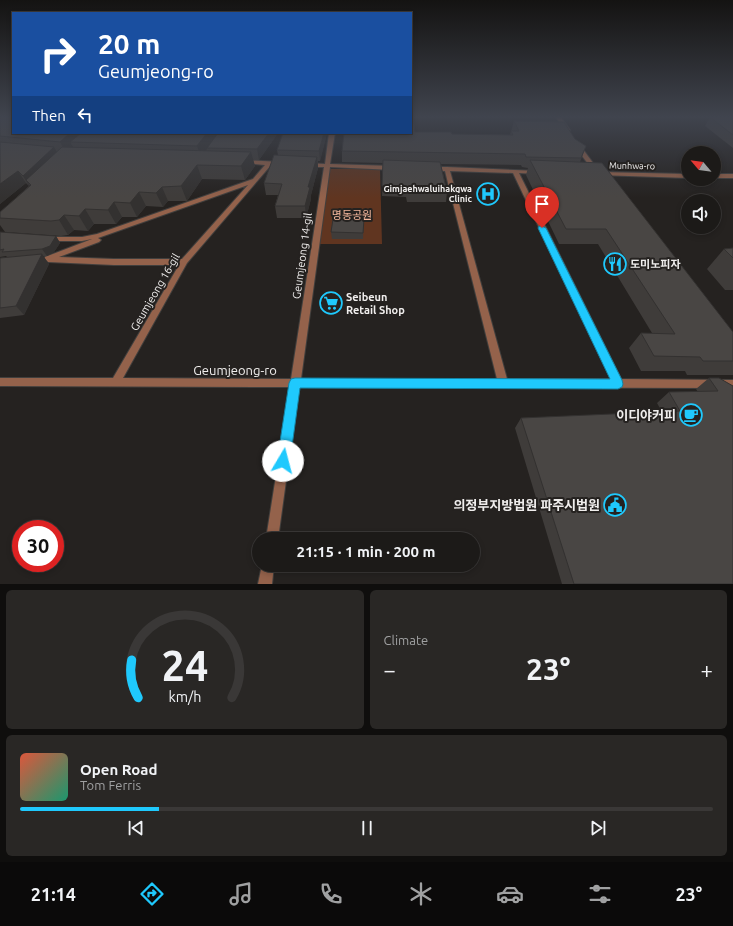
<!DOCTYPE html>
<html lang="en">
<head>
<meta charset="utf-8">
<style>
  :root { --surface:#1c1a18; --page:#292725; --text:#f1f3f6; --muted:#a0a1a2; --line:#3a3837; --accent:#1fc9fd }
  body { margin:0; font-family:Ubuntu,"Noto Sans KR",sans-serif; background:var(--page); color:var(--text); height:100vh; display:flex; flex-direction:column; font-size:15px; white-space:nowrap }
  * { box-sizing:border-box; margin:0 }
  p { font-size:13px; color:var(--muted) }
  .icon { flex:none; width:22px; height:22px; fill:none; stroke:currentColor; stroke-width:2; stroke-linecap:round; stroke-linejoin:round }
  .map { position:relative; height:584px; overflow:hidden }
  .side { display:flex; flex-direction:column; gap:6px; padding:6px; background:#0f0e0d; flex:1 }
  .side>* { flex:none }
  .guide { position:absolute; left:12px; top:12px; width:400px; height:122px; border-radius:0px; box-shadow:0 2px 6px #0003,0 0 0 1px var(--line); background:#1a4fa0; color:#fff; overflow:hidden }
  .needle { width:26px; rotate:299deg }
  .tools { position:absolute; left:681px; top:146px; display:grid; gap:8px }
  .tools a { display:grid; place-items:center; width:40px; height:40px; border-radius:50%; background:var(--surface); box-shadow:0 2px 6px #0003,0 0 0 1px var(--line); font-size:20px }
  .speed { position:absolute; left:12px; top:520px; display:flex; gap:8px; font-size:20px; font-weight:700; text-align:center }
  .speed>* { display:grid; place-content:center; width:52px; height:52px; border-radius:50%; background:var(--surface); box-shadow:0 2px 6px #0003,0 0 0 1px var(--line); line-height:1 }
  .speed .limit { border:6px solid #d22; background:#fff; color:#111 }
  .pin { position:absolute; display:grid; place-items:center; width:34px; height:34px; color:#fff; margin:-41px -17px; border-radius:50% 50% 50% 0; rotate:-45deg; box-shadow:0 0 4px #0007 }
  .pin .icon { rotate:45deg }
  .me { position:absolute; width:44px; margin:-22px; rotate:8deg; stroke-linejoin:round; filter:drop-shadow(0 0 3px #0008) }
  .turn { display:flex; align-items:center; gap:14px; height:84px; padding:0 20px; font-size:18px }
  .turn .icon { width:52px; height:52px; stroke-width:2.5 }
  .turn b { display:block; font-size:28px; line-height:34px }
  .then { display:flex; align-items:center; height:38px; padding:0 20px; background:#0003; gap:8px; font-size:15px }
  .big { font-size:30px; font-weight:700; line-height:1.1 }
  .side .card { flex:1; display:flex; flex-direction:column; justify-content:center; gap:6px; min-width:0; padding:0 14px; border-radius:6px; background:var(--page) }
  .side .dial { align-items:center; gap:0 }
  .dial svg { height:104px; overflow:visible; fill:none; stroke:var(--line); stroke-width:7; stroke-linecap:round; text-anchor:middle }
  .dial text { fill:var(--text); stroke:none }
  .song { display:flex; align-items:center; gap:12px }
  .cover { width:48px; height:48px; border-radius:6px; background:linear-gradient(135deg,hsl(10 70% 55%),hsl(160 70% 35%)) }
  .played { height:4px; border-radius:2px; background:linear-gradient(90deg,var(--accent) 20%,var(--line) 20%) }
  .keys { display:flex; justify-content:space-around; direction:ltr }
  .heat { display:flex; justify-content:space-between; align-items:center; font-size:22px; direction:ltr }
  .side .tiles { flex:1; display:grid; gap:6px; grid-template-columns:1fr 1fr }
  .card:last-child { grid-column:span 2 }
  .trip { position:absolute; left:252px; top:532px; width:228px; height:40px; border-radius:20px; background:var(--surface); box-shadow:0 2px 6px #0003,0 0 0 1px var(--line); font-weight:700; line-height:40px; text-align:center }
  .menu { display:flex; height:64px; justify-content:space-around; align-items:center; background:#0b0a0a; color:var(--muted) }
  .menu .icon { width:28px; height:28px }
  .menu .current { color:var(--accent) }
  .menu b { font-size:18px; color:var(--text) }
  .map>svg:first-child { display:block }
  .green { fill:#603520 }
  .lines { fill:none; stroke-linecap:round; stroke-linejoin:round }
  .minor-casing { stroke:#413f3d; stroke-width:2 }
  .tertiary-casing { stroke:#413f3d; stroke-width:2 }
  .minor { fill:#94624b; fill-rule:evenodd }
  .tertiary { fill:#94624b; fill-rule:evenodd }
  .wall { fill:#3f3c3a }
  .shaded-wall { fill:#333130 }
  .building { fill:#494644; stroke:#333130 }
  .route { fill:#1fc9fd; stroke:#1483a4 }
  .labels { text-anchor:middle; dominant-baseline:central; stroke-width:4; stroke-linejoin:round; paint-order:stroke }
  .far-street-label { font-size:9px; fill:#f0eeed; stroke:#252220 }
  .far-poi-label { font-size:9px; font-weight:bold; fill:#f0eeed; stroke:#252220; text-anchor:end }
  .park-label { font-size:11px; fill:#f4b79c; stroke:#252220 }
  .street-label { font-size:11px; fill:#f0eeed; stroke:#252220 }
  .poi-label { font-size:11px; font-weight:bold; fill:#f0eeed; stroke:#252220; text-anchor:start }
  .near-street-label { font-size:13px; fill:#f0eeed; stroke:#252220 }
  .near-poi-label { font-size:13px; font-weight:bold; fill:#f0eeed; stroke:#252220; text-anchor:end }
</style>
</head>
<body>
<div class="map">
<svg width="733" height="584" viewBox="0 0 733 584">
  <rect width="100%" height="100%" fill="#252220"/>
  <path class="green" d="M329 169H380L382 244H319Z"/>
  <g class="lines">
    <g class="minor-casing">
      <g id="minor">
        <path d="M329 133H335L330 164 393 166 396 168 393 170 330 167 301 379H497L445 171H432L429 169 432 167H447L539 171V173L537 174 519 173 621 379 733 380V388L299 387 278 539H266L290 387 0 386V378H113L179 265H114L48 262 44 259 45 257 92 239 82 241H46L44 239 46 237H82L97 234 253 179 265 165 242 163V161L244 160 281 162 284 164 281 166 271 165 187 263 123 378 291 379 324 167H308L305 165 308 163 325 164ZM450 171 513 173 611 379H507ZM248 185 182 259H114L59 257 99 242 101 240 98 238Z"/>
        <path d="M600 172 688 174V178L598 175V173Z"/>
        <rect x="714" y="174" width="19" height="4"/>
        <path d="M262 565H274L272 584H258Z"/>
      </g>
    </g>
    <g class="tertiary-casing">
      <g id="tertiary">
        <path d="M555 116H560L570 130 569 131H565Z"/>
        <path d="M575 144H579L599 171 598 172H594L574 145Z"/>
      </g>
    </g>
    <use href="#minor" class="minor"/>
    <use href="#tertiary" class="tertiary"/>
  </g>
  <g class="wall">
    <path d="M0 116 13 133H278L259 160H253L255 166 245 180 202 179 187 201H168L163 207 146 206 137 217H122L116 224H94L88 231 74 230 68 235 61 236 5 232 0 225V212L29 186 26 183 0 204Z"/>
    <path d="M710 117H733V148L705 126Z"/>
    <path d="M514 121 575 139 586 146 580 162 733 332V375H687L685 371H641L629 348 641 333H652L598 244H559L526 175 528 168 522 167 521 165 441 164 447 192 446 202H407L406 197 382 196 383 163 342 162V151L415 132 452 134 510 135Z"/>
    <path d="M327 133 320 161H318V168L311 195V199L306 218H277L275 206 278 195H266L264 183 278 155 277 150Z"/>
    <path d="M364 219 363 239H332L331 232Z"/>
    <path d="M0 232 56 236 60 243 54 252 47 256H43L49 264 24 315 0 318V258L7 257 6 256 0 257Z"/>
    <path d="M733 248V290H725L707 269 724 249Z"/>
    <path d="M709 378 733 386V584H562L515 428 521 418 662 412 657 403 669 392H698L696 389Z"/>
  </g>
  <g class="shaded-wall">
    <path d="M70 133H90L70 142 73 147 66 153 60 142Z"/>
    <path d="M207 133H218L207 148V149L201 157 197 146Z"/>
    <path d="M269 133H278L259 160 257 149Z"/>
    <path d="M324 133H327L320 161 319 151Z"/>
    <path d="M54 147 61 159 26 180 32 188 31 189 23 176Z"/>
    <path d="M251 152 255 166 245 180 241 166Z"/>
    <path d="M317 157 318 168 311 195V199L306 218 305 206 308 187Z"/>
    <path d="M197 165 202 179 187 201 181 186Z"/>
    <path d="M18 171 26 183 0 204V184Z"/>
    <path d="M162 187 168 201 163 207 156 193Z"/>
    <path d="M139 192 146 206 137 217 130 203Z"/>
    <path d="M114 202 122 217 116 224 108 210Z"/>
    <path d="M85 209 94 224 88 231 79 216Z"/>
    <path d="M64 215 74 230 68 235 59 220Z"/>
    <path d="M56 236 60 243 54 252 47 256 42 249Z"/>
    <path d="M42 254 49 264 24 315 16 306Z"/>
  </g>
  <g class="building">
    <path d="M0 116H13V133H70L60 142 0 136Z"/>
    <path d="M411 116H413L415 132H451L452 134 513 135 511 131H519L514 121 564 122 575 139 586 146 581 158 526 157 525 154 342 151 344 133H411Z"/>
    <path d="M710 117H733V135Z"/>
    <path d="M81 133H207L197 146 70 142Z"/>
    <path d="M218 133H269L257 149 207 148Z"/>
    <path d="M283 133H324L319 151 277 150Z"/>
    <path d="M0 142 54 147 23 176 18 171 0 184Z"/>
    <path d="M62 147 251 152 241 166 197 165 181 186 162 187 156 193 139 192 130 203 114 202 108 210 85 209 79 216 64 215 59 220 51 221 0 218V212L31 185 26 180Z"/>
    <path d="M274 155 317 157 308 187H310L305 206H275L282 184 264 183Z"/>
    <path d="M383 160 440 162 447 192H408L407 187 382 186Z"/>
    <path d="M530 160 602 163 733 332V361H703L700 357 654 356 641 333 675 334 606 229H566Z"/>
    <path d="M333 219H364L363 233 331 232Z"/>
    <path d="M0 232 56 236 50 246 42 249 2 252 4 249 0 250Z"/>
    <path d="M733 248V258L724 249Z"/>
    <path d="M42 254 16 306 0 308V258Z"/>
    <path d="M709 378H719L733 386V584H574L521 418 680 411 669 392 718 391Z"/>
  </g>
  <linearGradient id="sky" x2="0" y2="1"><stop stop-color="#141312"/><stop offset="0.59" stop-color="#40444e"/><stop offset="1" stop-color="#40444e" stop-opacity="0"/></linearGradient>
  <rect width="733" height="198" fill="url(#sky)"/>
  <path class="route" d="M539 226H542L546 228 622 380 623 384 622 387 618 389 300 388 290 461 288 465 283 467 279 465 277 461 289 383 291 379 295 378 610 379 538 228Z"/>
  <defs>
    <g id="hospital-ring" transform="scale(1.15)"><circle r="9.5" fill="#252220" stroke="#1fc9fd" stroke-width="1.5"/><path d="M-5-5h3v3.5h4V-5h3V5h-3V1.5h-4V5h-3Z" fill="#1fc9fd"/></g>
    <g id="restaurant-ring" transform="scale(1.15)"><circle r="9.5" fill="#252220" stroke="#1fc9fd" stroke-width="1.5"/><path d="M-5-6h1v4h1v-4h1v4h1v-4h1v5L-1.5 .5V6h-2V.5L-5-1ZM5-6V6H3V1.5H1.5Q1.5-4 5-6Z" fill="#1fc9fd"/></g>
    <g id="supermarket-ring" transform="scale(1.15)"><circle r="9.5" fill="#252220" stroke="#1fc9fd" stroke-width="1.5"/><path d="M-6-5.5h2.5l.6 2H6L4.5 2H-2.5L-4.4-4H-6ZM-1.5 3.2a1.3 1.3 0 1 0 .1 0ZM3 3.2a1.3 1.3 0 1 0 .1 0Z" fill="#1fc9fd"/></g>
    <g id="cafe-ring" transform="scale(1.15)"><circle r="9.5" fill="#252220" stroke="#1fc9fd" stroke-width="1.5"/><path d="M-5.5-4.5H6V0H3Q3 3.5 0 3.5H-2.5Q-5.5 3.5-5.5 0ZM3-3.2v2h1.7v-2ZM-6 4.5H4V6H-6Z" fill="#1fc9fd"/></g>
    <g id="civic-ring" transform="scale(1.15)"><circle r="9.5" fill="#252220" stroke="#1fc9fd" stroke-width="1.5"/><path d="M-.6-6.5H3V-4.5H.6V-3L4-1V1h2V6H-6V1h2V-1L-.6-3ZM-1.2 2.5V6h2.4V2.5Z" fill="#1fc9fd"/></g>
  </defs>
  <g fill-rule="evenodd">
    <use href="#hospital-ring" x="488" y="194"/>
    <use href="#restaurant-ring" x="615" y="264"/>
    <use href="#supermarket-ring" x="331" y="303"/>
    <use href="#cafe-ring" x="691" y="415"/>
    <use href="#civic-ring" x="615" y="505"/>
  </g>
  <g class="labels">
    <g class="far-street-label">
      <text transform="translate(632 166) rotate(1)">Munhwa-ro</text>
    </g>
    <g class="far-poi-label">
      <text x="472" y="189">Gimjaehwaluihakgwa<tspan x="472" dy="10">Clinic</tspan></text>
    </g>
    <g class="park-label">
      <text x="352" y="215">명동공원</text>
    </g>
    <g class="street-label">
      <text transform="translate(302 256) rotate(-82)">Geumjeong 14-gil</text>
      <text transform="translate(155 292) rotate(-60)">Geumjeong 16-gil</text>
    </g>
    <g class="poi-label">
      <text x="630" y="264">도미노피자</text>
      <text x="346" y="297">Seibeun<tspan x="346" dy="13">Retail Shop</tspan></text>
    </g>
    <g class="near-street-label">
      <text x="235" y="370">Geumjeong-ro</text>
    </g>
    <g class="near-poi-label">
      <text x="676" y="415">이디야커피</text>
      <text x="600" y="505">의정부지방법원 파주시법원</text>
    </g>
  </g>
</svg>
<div class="tools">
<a><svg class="needle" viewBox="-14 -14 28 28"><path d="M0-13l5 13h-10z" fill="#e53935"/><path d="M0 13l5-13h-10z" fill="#a0a1a2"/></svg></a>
<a><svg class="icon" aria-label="sound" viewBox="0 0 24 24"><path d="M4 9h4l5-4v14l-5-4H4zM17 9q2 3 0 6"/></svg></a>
</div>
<div class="speed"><div class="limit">30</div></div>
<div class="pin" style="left:542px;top:228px;background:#d93025"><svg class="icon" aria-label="arrive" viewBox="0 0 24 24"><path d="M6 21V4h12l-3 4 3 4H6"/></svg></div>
<svg class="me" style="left:283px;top:461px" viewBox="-20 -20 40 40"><circle r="19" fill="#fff"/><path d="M0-13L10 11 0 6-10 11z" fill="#1fc9fd"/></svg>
<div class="trip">21:15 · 1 min · 200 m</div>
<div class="guide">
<div class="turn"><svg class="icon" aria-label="right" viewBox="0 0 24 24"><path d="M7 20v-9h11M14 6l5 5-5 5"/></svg><div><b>20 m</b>Geumjeong-ro</div></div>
<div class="then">Then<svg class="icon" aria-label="left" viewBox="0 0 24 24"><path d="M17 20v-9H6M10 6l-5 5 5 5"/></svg></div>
</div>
</div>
<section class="side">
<div class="tiles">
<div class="card dial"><svg viewBox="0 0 100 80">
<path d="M14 69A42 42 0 1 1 86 69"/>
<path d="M14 69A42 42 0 0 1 9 40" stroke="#1fc9fd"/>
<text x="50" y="56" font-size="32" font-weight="700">24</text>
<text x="50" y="72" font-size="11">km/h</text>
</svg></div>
<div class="card"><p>Climate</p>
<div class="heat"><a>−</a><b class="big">23°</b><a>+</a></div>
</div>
<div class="card">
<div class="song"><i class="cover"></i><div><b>Open Road</b><p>Tom Ferris</p></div></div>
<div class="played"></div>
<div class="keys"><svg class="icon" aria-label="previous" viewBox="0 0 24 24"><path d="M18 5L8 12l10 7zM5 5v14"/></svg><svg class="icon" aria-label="pause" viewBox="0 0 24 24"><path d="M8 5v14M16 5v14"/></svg><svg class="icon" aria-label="next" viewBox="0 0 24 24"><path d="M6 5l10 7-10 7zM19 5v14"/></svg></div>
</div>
</div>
</section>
<nav class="menu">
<b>21:14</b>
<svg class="icon current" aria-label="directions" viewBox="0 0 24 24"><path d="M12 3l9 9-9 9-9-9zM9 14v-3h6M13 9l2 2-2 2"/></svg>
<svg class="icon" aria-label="music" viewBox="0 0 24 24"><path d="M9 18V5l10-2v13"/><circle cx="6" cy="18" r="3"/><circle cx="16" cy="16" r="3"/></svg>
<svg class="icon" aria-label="phone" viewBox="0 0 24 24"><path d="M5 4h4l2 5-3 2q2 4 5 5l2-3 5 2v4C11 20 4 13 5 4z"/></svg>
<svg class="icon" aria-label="climate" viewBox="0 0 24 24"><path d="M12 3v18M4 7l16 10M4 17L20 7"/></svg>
<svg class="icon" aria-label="car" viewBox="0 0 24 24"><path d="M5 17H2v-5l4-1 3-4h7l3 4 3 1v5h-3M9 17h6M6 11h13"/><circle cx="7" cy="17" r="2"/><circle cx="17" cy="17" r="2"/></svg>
<svg class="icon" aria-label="filters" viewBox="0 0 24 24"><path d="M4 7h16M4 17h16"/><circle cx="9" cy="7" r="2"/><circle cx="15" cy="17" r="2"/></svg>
<b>23°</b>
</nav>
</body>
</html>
